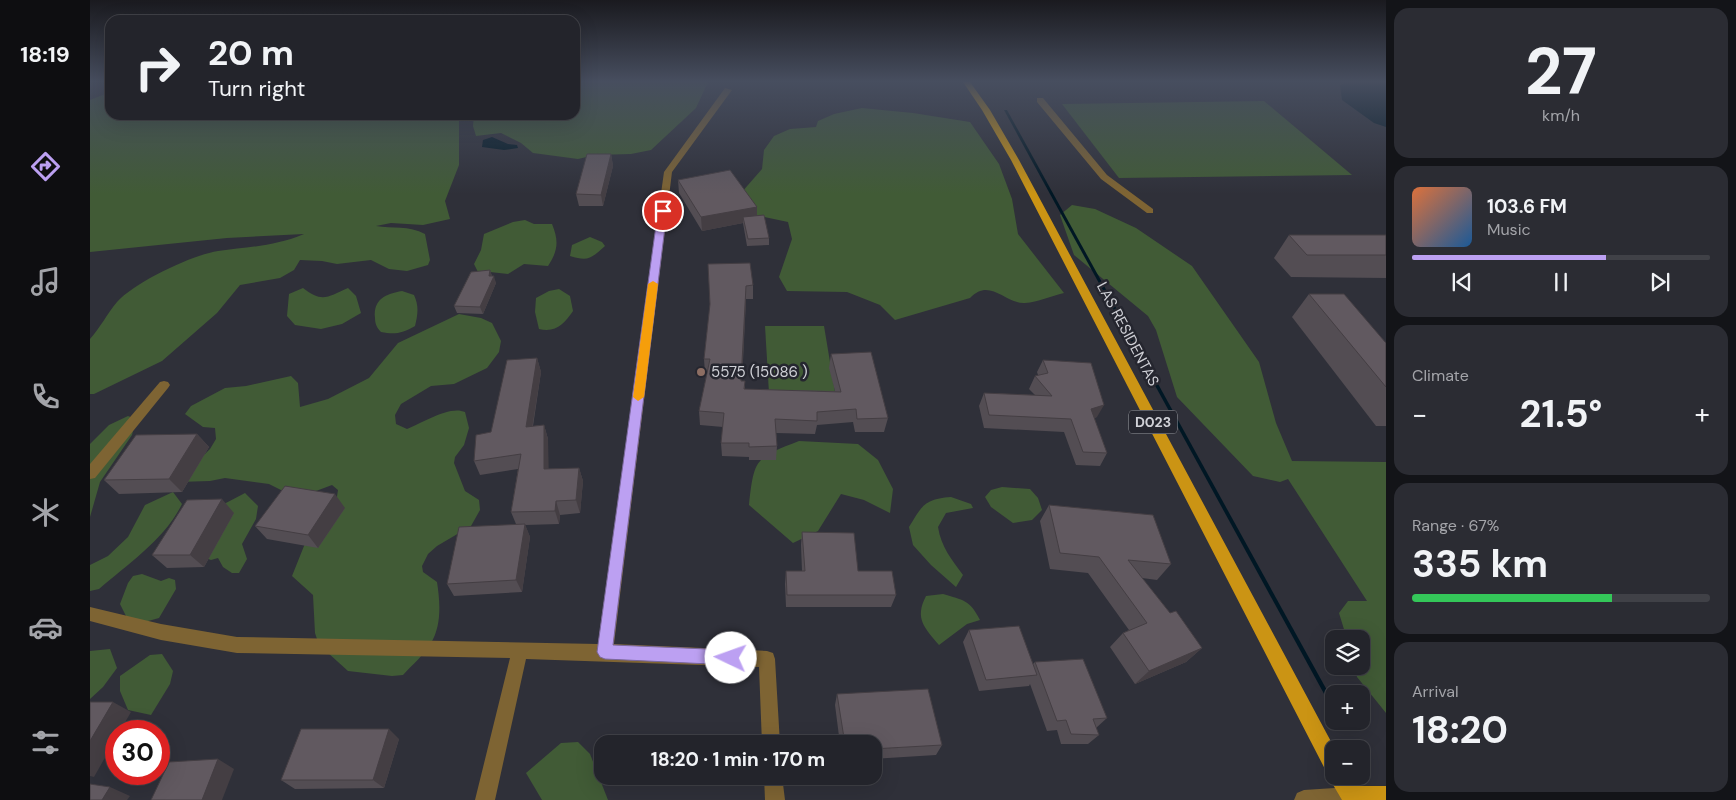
<!DOCTYPE html>
<html lang="en">
<head>
<meta charset="utf-8">
<style>
  :root { --surface:#23242b; --page:#2b2c33; --text:#f1f3f6; --muted:#a3a4a9; --line:#404147; --accent:#bca0f2 }
  body { margin:0; font-family:"DM Sans",sans-serif; background:var(--page); color:var(--text); height:100vh; display:flex; flex-direction:column; font-size:19px; white-space:nowrap }
  * { box-sizing:border-box; margin:0 }
  p { font-size:16px; color:var(--muted) }
  .icon { flex:none; width:28px; height:28px; fill:none; stroke:currentColor; stroke-width:2; stroke-linecap:round; stroke-linejoin:round }
  .map { position:relative; flex:1; overflow:hidden }
  .details { display:flex; flex-direction:column; gap:8px; padding:8px; background:#131418; width:350px }
  .details>* { flex:none }
  .guide { position:absolute; left:15px; top:15px; width:475px; height:105px; border-radius:15px; box-shadow:0 5px 20px #0002,0 0 0 1px var(--line); background:#23242b; color:var(--text); overflow:hidden }
  .buttons { position:absolute; left:1235px; top:630px; display:grid; gap:10px }
  .buttons a { display:grid; place-items:center; width:45px; height:45px; border-radius:10px; background:var(--surface); box-shadow:0 5px 20px #0002,0 0 0 1px var(--line); font-size:25px }
  .speed { position:absolute; left:15px; top:720px; display:flex; gap:10px; font-size:25px; font-weight:700; text-align:center }
  .speed>* { display:grid; place-content:center; width:65px; height:65px; border-radius:50%; background:var(--surface); box-shadow:0 5px 20px #0002,0 0 0 1px var(--line); line-height:1 }
  .speed .limit { border:8px solid #d22; background:#fff; color:#111 }
  .pin { position:absolute; display:grid; place-items:center; width:42px; height:42px; color:#fff; margin:-21px; border:2px solid #fff; border-radius:50%; box-shadow:0 1px 5px #0007 }
  .me { position:absolute; width:55px; margin:-28px; rotate:273deg; stroke-linejoin:round; filter:drop-shadow(0 0 4px #0008) }
  .turn { display:flex; align-items:center; gap:18px; height:105px; padding:0 20px; font-size:22px }
  .turn .icon { width:65px; height:65px; stroke-width:2.5 }
  .turn b { display:block; font-size:35px; line-height:42px }
  .big { font-size:38px; font-weight:700; line-height:1.1 }
  .details .tile { flex:1; display:flex; flex-direction:column; justify-content:center; gap:8px; min-width:0; padding:0 18px; border-radius:15px; background:var(--page) }
  .details .dial { align-items:center; gap:0 }
  .dial b { font-size:65px; line-height:1 }
  .song { display:flex; align-items:center; gap:15px }
  .cover { width:60px; height:60px; border-radius:8px; background:linear-gradient(135deg,hsl(20 70% 55%),hsl(210 70% 35%)) }
  .played { height:5px; border-radius:2px; background:linear-gradient(90deg,var(--accent) 65%,var(--line) 65%) }
  .keys { display:flex; justify-content:space-around; direction:ltr }
  .heat { display:flex; justify-content:space-between; align-items:center; font-size:28px; direction:ltr }
  .charge { height:8px; border-radius:4px; background:linear-gradient(90deg,#34c759 67%,var(--line) 0) }
  .trip { position:absolute; left:504px; top:735px; width:288px; height:50px; border-radius:15px; background:var(--surface); box-shadow:0 5px 20px #0002,0 0 0 1px var(--line); font-weight:700; line-height:50px; text-align:center }
  main { display:flex; flex:1; min-height:0 }
  .menu { display:flex; flex-direction:column; width:90px; justify-content:space-around; align-items:center; background:#0e0e11; color:var(--muted) }
  .menu .icon { width:35px; height:35px }
  .menu .selected { color:var(--accent) }
  .menu b { font-size:22px; color:var(--text) }
  .map>svg:first-child { display:block }
  .green { fill:#415b36 }
  .water { fill:#001724 }
  .lines { fill:none; stroke-linecap:round; stroke-linejoin:round }
  .minor { fill:#7e6433; fill-rule:evenodd }
  .major { fill:#cb9414; fill-rule:evenodd }
  .wall { fill:#534d53 }
  .shaded-wall { fill:#443e43 }
  .building { fill:#615960; stroke:#443e43 }
  .route { fill:#bca0f2; stroke:#7a689d }
  .slow { fill:#f59e0b }
  .education-dot { fill:#8d6e63; stroke:#25262f; stroke-width:2 }
  .labels { text-anchor:middle; dominant-baseline:central; stroke-width:5; stroke-linejoin:round; paint-order:stroke }
  .shield { fill:#25262f; stroke:#9d9ea5; stroke-width:1 }
  .shield-label { font-size:14px; font-weight:bold; fill:#d0d1d7 }
  .street-label { font-size:15px; fill:#d0d1d7; stroke:#25262f }
  .poi-label { font-size:15px; fill:#d0d1d7; stroke:#25262f; text-anchor:start }
</style>
</head>
<body>
<main>
<nav class="menu">
<b>18:19</b>
<svg class="icon selected" aria-label="directions" viewBox="0 0 24 24"><path d="M12 3l9 9-9 9-9-9zM9 14v-3h6M13 9l2 2-2 2"/></svg>
<svg class="icon" aria-label="music" viewBox="0 0 24 24"><path d="M9 18V5l10-2v13"/><circle cx="6" cy="18" r="3"/><circle cx="16" cy="16" r="3"/></svg>
<svg class="icon" aria-label="phone" viewBox="0 0 24 24"><path d="M5 4h4l2 5-3 2q2 4 5 5l2-3 5 2v4C11 20 4 13 5 4z"/></svg>
<svg class="icon" aria-label="climate" viewBox="0 0 24 24"><path d="M12 3v18M4 7l16 10M4 17L20 7"/></svg>
<svg class="icon" aria-label="car" viewBox="0 0 24 24"><path d="M5 17H2v-5l4-1 3-4h7l3 4 3 1v5h-3M9 17h6M6 11h13"/><circle cx="7" cy="17" r="2"/><circle cx="17" cy="17" r="2"/></svg>
<svg class="icon" aria-label="filters" viewBox="0 0 24 24"><path d="M4 7h16M4 17h16"/><circle cx="9" cy="7" r="2"/><circle cx="15" cy="17" r="2"/></svg>
</nav>
<div class="map">
<svg width="1296" height="800" viewBox="0 0 1296 800">
  <rect width="100%" height="100%" fill="#2f3039"/>
  <g class="green">
    <path d="M485 82H618L606 108 561 150 541 154 505 155 488 159 443 153 431 143 411 133 386 136 383 126 384 115H485Z"/>
    <path d="M20 92V115H369V165L355 201 360 219 333 225 301 223 286 226C302 229 319 225 335 234L340 260 338 265 317 271 299 269 281 260 247 264 232 261 210 260 204 270 190 278 150 285 127 313 72 361 4 394H0V339C10 328 17 314 27 302 45 282 102 255 128 251 158 247 186 246 214 234L137 238 0 252V100Z"/>
    <path d="M1174 101 1262 175 1029 178 972 104Z"/>
    <path d="M772 108 823 113 880 122 909 164 922 199 928 234 974 293C961 296 948 302 935 303 915 304 900 277 880 298L805 320 790 305 757 292 697 291 689 277 702 239 698 222 637 209 672 169 674 150 684 136 700 129 726 127 728 121 744 114Z"/>
    <path d="M982 205 1005 209 1046 228 1102 266 1169 362 1186 423 1202 461 1296 462V713L1267 677 1264 666H1271V639H1257L1249 613 1258 601H1277L1198 479 1190 482 1163 476 1087 397 1066 330 1058 316 984 255 970 215Z"/>
    <path d="M435 220 444 224H462C469 241 468 251 458 266L434 264 418 274 400 272 389 274 384 264 391 250 394 234 423 222Z"/>
    <path d="M500 237 512 242 515 246C501 258 499 262 480 256L482 245Z"/>
    <path d="M213 288C232 303 238 297 258 288L266 296 271 313 252 324 231 329 205 325 197 316 199 294Z"/>
    <path d="M469 289 480 296 483 311C474 324 466 333 449 329L445 312 446 298 459 291Z"/>
    <path d="M312 291 324 295C329 306 328 314 325 326 313 333 305 335 291 332 287 328 285 324 285 318 283 299 296 294 312 291Z"/>
    <path d="M369 314 391 318 402 323 411 341 409 352 397 368 364 384 341 386 311 404 305 415 306 424 317 429C332 423 360 405 375 412L379 428 374 445 365 457 364 463 375 491 389 500 390 510 381 526 347 546 338 554 332 566 333 572 347 582C350 601 352 625 341 643 335 654 322 665 313 675L302 676 258 671 237 652 228 642 225 633 223 595 202 576 216 541 246 503 248 490 242 485 210 497 201 495 179 484 135 478 120 481 87 482 120 449 126 439 125 428 113 427 95 414 101 406 135 388 156 386 201 376 208 383 210 407 238 399 279 378 308 343Z"/>
    <path d="M675 326H734L745 392 679 393Z"/>
    <path d="M38 416 46 419 42 435 10 482 0 517V444L19 425Z"/>
    <path d="M709 441 768 444 788 460 803 489 800 513 774 500 751 494 728 531 703 543 659 505C664 457 666 458 709 441Z"/>
    <path d="M912 487 940 489 948 498 952 510 942 520 923 523 901 507 895 497 901 490Z"/>
    <path d="M83 492 92 504C75 539 38 564 9 589L0 591V565L18 556 38 537 55 505Z"/>
    <path d="M155 493 168 506 166 519 152 544 157 559 149 573H142L133 567 128 558 121 560 113 557 134 504Z"/>
    <path d="M861 497 881 504 883 508 856 513 848 527C851 547 862 560 873 575L866 587 841 565 823 545 819 527C832 506 834 499 861 497Z"/>
    <path d="M52 574 71 581 79 578 85 580 86 589 69 618 51 623 38 620 30 604 38 583 43 576Z"/>
    <path d="M853 594C873 600 880 600 890 620L877 624 849 645C835 628 824 619 836 596Z"/>
    <path d="M20 649 27 668 13 687 0 699V651Z"/>
    <path d="M72 654 83 671 80 684 61 715 38 710 30 691V676L60 655Z"/>
    <path d="M488 742 500 754 518 800H452L436 773 471 743Z"/>
  </g>
  <g class="water">
    <path d="M1257 82H1296V127L1284 123 1252 100 1250 85Z"/>
    <path d="M914 110H917L1244 703V712Z"/>
    <path d="M402 137 418 144 427 145 428 148 414 150 392 147 393 140Z"/>
  </g>
  <g class="lines">
    <g class="minor">
      <path d="M635 88 642 90 582 172 524 644 677 651 683 653 685 659 690 744H672L669 667 436 659 405 800H385L420 658 147 653 71 640 0 621V607L71 624 147 637 508 644 574 172Z"/>
      <path d="M947 98H953L1017 175 1063 209V213H1057L1011 179 947 102Z"/>
      <path d="M74 381 78 382 80 385 78 388 5 478 0 479V464L70 382Z"/>
      <path d="M674 776H692L695 800H675Z"/>
      <path d="M1260 787 1267 789 1269 796 1268 800H1204L1207 793 1214 790Z"/>
    </g>
    <path class="major" d="M873 82H880L900 110 929 160 1245 749 1244 776H1259L1265 786H1296V800H1252L1242 783 1241 774 1237 773 921 160 892 110Z"/>
  </g>
  <g class="wall">
    <path d="M521 154 523 166 513 206H489L486 194Z"/>
    <path d="M588 180 667 207V216L679 238V245L657 246 653 223 612 231 589 193Z"/>
    <path d="M1199 235H1296V278L1201 277 1184 258Z"/>
    <path d="M618 264 663 285V299H656L652 381H655V389L745 391 739 368 741 354 798 418 794 432H765L763 422 727 425 725 434 686 433 687 446 686 460H659V457L632 456 631 443 633 427 610 425 609 411 617 373H615L614 359 620 305Z"/>
    <path d="M400 270 402 276 406 283 393 314 367 313 364 306Z"/>
    <path d="M1219 294 1296 343V426H1286L1202 317Z"/>
    <path d="M447 358 451 372 443 426 454 425 458 439V469L489 468 493 481 490 513 470 515 469 524 435 525 440 537 432 592 364 596 357 584 426 524 421 512 428 469 390 475 384 461Z"/>
    <path d="M953 360 1007 417 1004 418 1017 453 1010 466 986 465 974 432 894 428 889 406 894 393 945 395 939 389 945 376 948 375 947 372Z"/>
    <path d="M107 434 119 447 92 492 29 494 14 480Z"/>
    <path d="M959 505 1081 564 1067 580 1052 578 1080 613 1112 648 1096 662 1045 684 1020 647 1033 633 1039 630 998 573 960 569 950 521Z"/>
    <path d="M255 508 228 548 177 539 165 526Z"/>
    <path d="M144 513 114 567 77 568 62 555Z"/>
    <path d="M712 532 768 571 806 595 801 607H696L695 584 696 571H712L711 545Z"/>
    <path d="M879 630 943 664 945 662 1017 718 1006 728 1009 735 998 744H971L967 730 957 731 940 684 939 686 889 691 873 642Z"/>
    <path d="M747 694 852 745 846 755 782 759V744H750L745 705Z"/>
    <path d="M309 739 294 788 205 789 191 780Z"/>
  </g>
  <g class="shaded-wall">
    <path d="M521 154 523 166 513 206 511 195Z"/>
    <path d="M667 207V220L653 217V223L612 231 611 217Z"/>
    <path d="M400 270 402 277 404 276 406 283 393 314 390 307 399 276Z"/>
    <path d="M656 286V299L651 395V381Z"/>
    <path d="M447 358 451 372 440 441 436 427Z"/>
    <path d="M1014 405 1007 417 994 421 1001 409Z"/>
    <path d="M454 425 458 439 459 483 454 469Z"/>
    <path d="M107 434 119 447 92 492 79 479Z"/>
    <path d="M489 468 493 481 490 513 486 500Z"/>
    <path d="M245 494 255 508 228 548 218 535Z"/>
    <path d="M132 499 144 513 114 567 100 555Z"/>
    <path d="M466 501 470 515 469 524 465 511Z"/>
    <path d="M435 524 440 537 432 592 426 580Z"/>
    <path d="M1112 648 1096 662 1045 684 1059 671Z"/>
    <path d="M23 702 41 712 30 731H26V738L4 777 0 776V741Z"/>
    <path d="M299 729 309 739 294 788 283 780Z"/>
    <path d="M128 759 144 769 132 800H112Z"/>
    <path d="M20 787 40 796 37 800H12Z"/>
  </g>
  <g class="building">
    <path d="M497 154H521L511 195 486 194Z"/>
    <path d="M640 170 667 207 611 217 588 180Z"/>
    <path d="M674 215 679 238 658 239 653 217Z"/>
    <path d="M1199 235H1296V255H1217Z"/>
    <path d="M660 263 663 285 656 286 651 381H655L654 389 751 392 741 354 781 352 798 418 767 419 766 409 727 412V421L685 419 687 446 659 447V443H631L634 413 609 411 620 359H614L620 304 618 264Z"/>
    <path d="M400 270 399 276H404L390 307 364 306 381 272Z"/>
    <path d="M1219 294H1254L1296 343V387Z"/>
    <path d="M447 358 436 427 454 425V469L489 468 486 500 466 501 465 511 421 512 431 454 384 461 386 435 401 432 417 360Z"/>
    <path d="M953 360 1001 363 1014 405 1001 409 1017 453 993 452 981 419 899 415 894 393 962 396 945 376 958 373Z"/>
    <path d="M107 434 79 479 14 480 46 435Z"/>
    <path d="M195 486 245 494 218 535 165 526Z"/>
    <path d="M132 499 100 555H62L97 500Z"/>
    <path d="M959 505 1063 515 1081 564 1038 560 1080 613 1086 611 1112 648 1059 671 1033 633 1057 623 1009 557 970 553Z"/>
    <path d="M435 524 426 580 357 584 369 527Z"/>
    <path d="M712 532 764 533 768 571H802L806 595H697L696 571H715Z"/>
    <path d="M929 626 947 675 896 680 879 630Z"/>
    <path d="M993 659 1017 718 1003 719 1009 735 981 734 976 720 967 721 945 662Z"/>
    <path d="M838 689 852 745 782 749V744H755L747 694Z"/>
    <path d="M0 702H23L0 741Z"/>
    <path d="M211 729H299L283 780H191Z"/>
    <path d="M128 759 112 800H61L79 762Z"/>
    <path d="M0 784 20 787 12 800H0Z"/>
  </g>
  <linearGradient id="sky" x2="0" y2="1"><stop stop-color="#1a1a1f"/><stop offset="0.42" stop-color="#474e5f"/><stop offset="1" stop-color="#474e5f" stop-opacity="0"/></linearGradient>
  <rect width="1296" height="194" fill="url(#sky)"/>
  <path class="route" d="M573 208 577 211 523 645 641 650 646 652 648 658 646 663 641 665 515 659 510 657 507 652 568 211Z"/>
  <path class="slow" d="M563 281 568 284 554 397 548 401 543 397 558 284Z"/>
  <circle class="education-dot" cx="611" cy="372" r="5"/>
  <g class="labels">
    <rect class="shield" x="1039" y="410.5" width="48" height="23" rx="4"/>
    <g class="shield-label">
      <text x="1063" y="422">D023</text>
    </g>
    <g class="street-label">
      <text transform="translate(1038 334) rotate(62)">LAS RESIDENTAS</text>
    </g>
    <g class="poi-label">
      <text x="621" y="372">5575 (15086 )</text>
    </g>
  </g>
</svg>
<div class="buttons">
<a><svg class="icon" aria-label="layers" viewBox="0 0 24 24"><path d="M12 4l9 5-9 5-9-5zM3 14l9 5 9-5"/></svg></a>
<a>+</a>
<a>−</a>
</div>
<div class="speed"><div class="limit">30</div></div>
<div class="pin" style="left:573px;top:211px;background:#d93025"><svg class="icon" aria-label="arrive" viewBox="0 0 24 24"><path d="M6 21V4h12l-3 4 3 4H6"/></svg></div>
<svg class="me" style="left:641px;top:658px" viewBox="-20 -20 40 40"><circle r="19" fill="#fff"/><path d="M0-13L10 11 0 6-10 11z" fill="#bca0f2"/></svg>
<div class="trip">18:20 · 1 min · 170 m</div>
<div class="guide">
<div class="turn"><svg class="icon" aria-label="right" viewBox="0 0 24 24"><path d="M7 20v-9h11M14 6l5 5-5 5"/></svg><div><b>20 m</b>Turn right</div></div>
</div>
</div>
<section class="details">
<div class="tile dial"><b>27</b><p>km/h</p></div>
<div class="tile">
<div class="song"><i class="cover"></i><div><b>103.6 FM</b><p>Music</p></div></div>
<div class="played"></div>
<div class="keys"><svg class="icon" aria-label="previous" viewBox="0 0 24 24"><path d="M18 5L8 12l10 7zM5 5v14"/></svg><svg class="icon" aria-label="pause" viewBox="0 0 24 24"><path d="M8 5v14M16 5v14"/></svg><svg class="icon" aria-label="next" viewBox="0 0 24 24"><path d="M6 5l10 7-10 7zM19 5v14"/></svg></div>
</div>
<div class="tile"><p>Climate</p>
<div class="heat"><a>−</a><b class="big">21.5°</b><a>+</a></div>
</div>
<div class="tile"><p>Range · 67%</p><b class="big">335 km</b><div class="charge"></div></div>
<div class="tile"><p>Arrival</p><b class="big">18:20</b></div>
</section>
</main>
</body>
</html>
